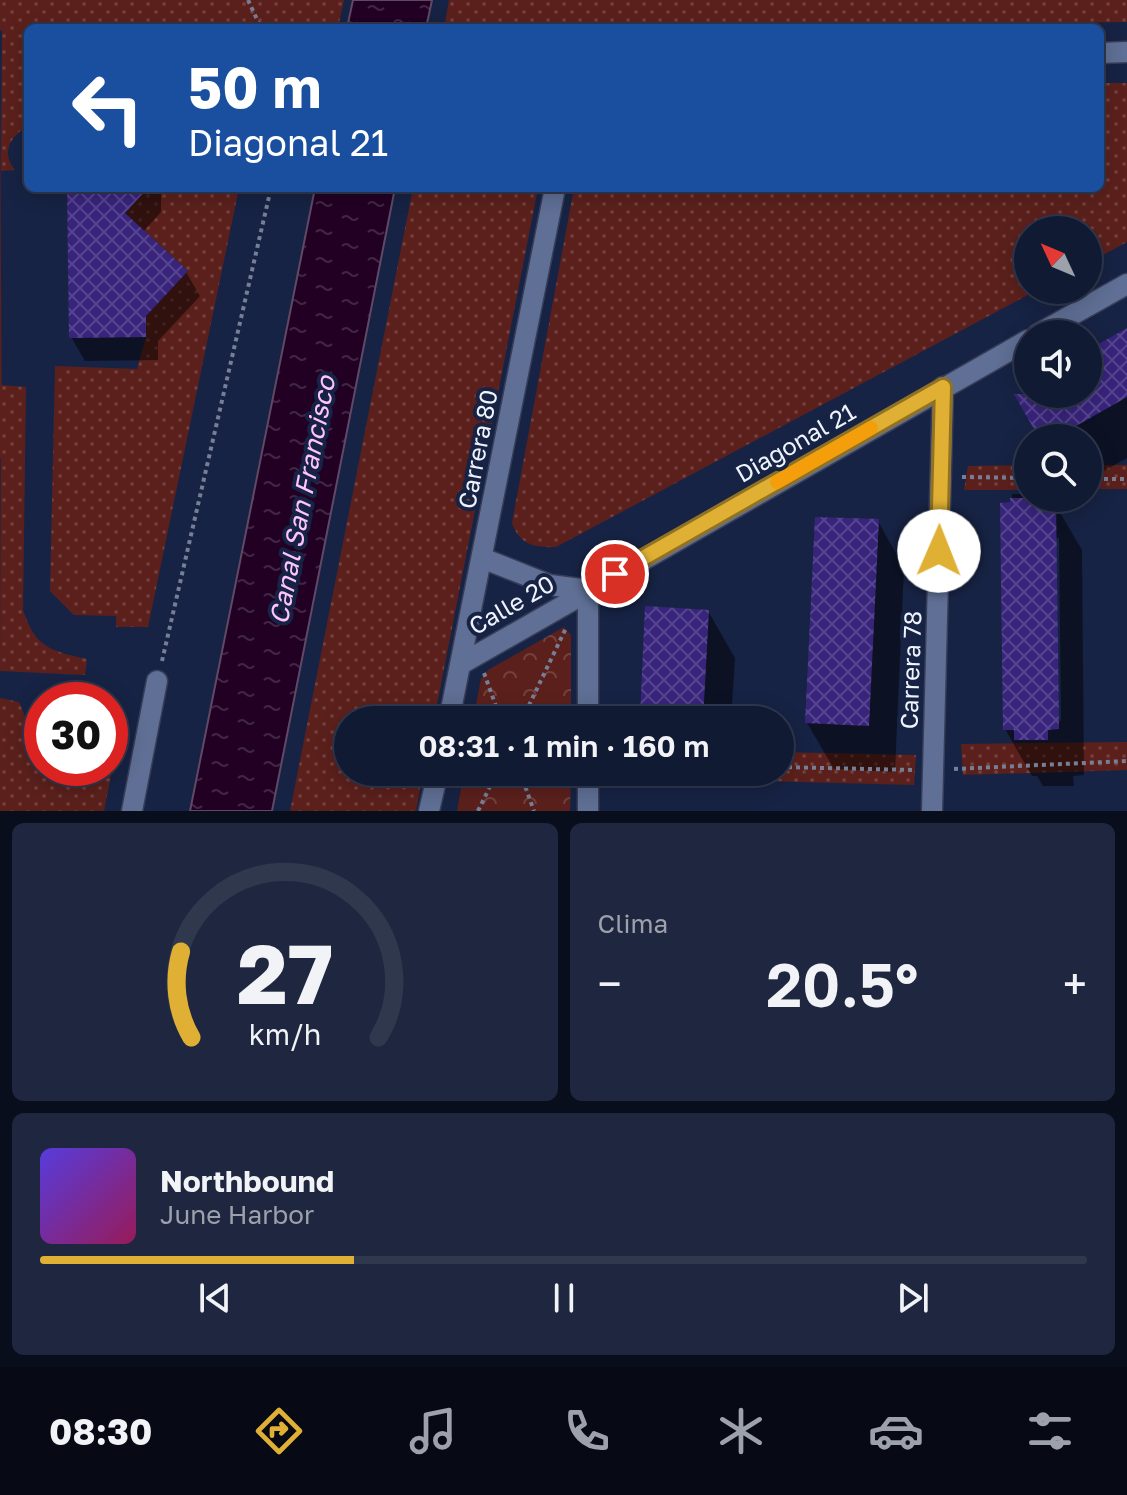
<!DOCTYPE html>
<html lang="es">
<head>
<meta charset="utf-8">
<style>
  :root { --surface:#111a33; --page:#1e273f; --text:#f1f3f6; --muted:#9ca1ac; --line:#30384e; --accent:#dfb034 }
  body { margin:0; font-family:"Golos Text",sans-serif; background:var(--page); color:var(--text); height:100vh; display:flex; flex-direction:column; font-size:30px; white-space:nowrap }
  * { box-sizing:border-box; margin:0 }
  p { font-size:26px; color:var(--muted) }
  .icon { flex:none; width:44px; height:44px; fill:none; stroke:currentColor; stroke-width:2; stroke-linecap:round; stroke-linejoin:round }
  .map { position:relative; height:811px; overflow:hidden }
  .sheet { display:flex; flex-direction:column; gap:12px; padding:12px; background:#090e1c; flex:1 }
  .sheet>* { flex:none }
  .top-card { position:absolute; left:24px; top:24px; width:1080px; height:168px; border-radius:12px; box-shadow:0 4px 20px #0003,0 0 0 2px var(--line); background:#1a4fa0; color:#fff; overflow:hidden }
  .needle { width:52px; rotate:314deg }
  .controls { position:absolute; left:1014px; top:216px; display:grid; gap:16px }
  .controls a { display:grid; place-items:center; width:88px; height:88px; border-radius:50%; background:var(--surface); box-shadow:0 4px 20px #0003,0 0 0 2px var(--line); font-size:40px }
  .speed { position:absolute; left:24px; top:682px; display:flex; gap:16px; font-size:40px; font-weight:700; text-align:center }
  .speed>* { display:grid; place-content:center; width:104px; height:104px; border-radius:50%; background:var(--surface); box-shadow:0 4px 20px #0003,0 0 0 2px var(--line); line-height:1 }
  .speed .limit { border:12px solid #d22; background:#fff; color:#111 }
  .pin { position:absolute; display:grid; place-items:center; width:68px; height:68px; color:#fff; margin:-34px; border:4px solid #fff; border-radius:50%; box-shadow:0 2px 8px #0007 }
  .me { position:absolute; width:88px; margin:-44px; rotate:1deg; stroke-linejoin:round; filter:drop-shadow(0 0 6px #0008) }
  .turn { display:flex; align-items:center; gap:28px; height:168px; padding:0 32px; font-size:36px }
  .turn .icon { width:104px; height:104px; stroke-width:2.5 }
  .turn b { display:block; font-size:56px; line-height:68px }
  .big { font-size:60px; font-weight:600; line-height:1.1 }
  .sheet .widget { flex:1; display:flex; flex-direction:column; justify-content:center; gap:12px; min-width:0; padding:0 28px; border-radius:12px; background:var(--page) }
  .sheet .dial { align-items:center; gap:0 }
  .dial svg { height:208px; overflow:visible; fill:none; stroke:var(--line); stroke-width:7; stroke-linecap:round; text-anchor:middle }
  .dial text { fill:var(--text); stroke:none }
  .song { display:flex; align-items:center; gap:24px }
  .cover { width:96px; height:96px; border-radius:12px; background:linear-gradient(135deg,hsl(250 70% 55%),hsl(330 70% 35%)) }
  .played { height:8px; border-radius:4px; background:linear-gradient(90deg,var(--accent) 30%,var(--line) 30%) }
  .keys { display:flex; justify-content:space-around; direction:ltr }
  .heat { display:flex; justify-content:space-between; align-items:center; font-size:44px; direction:ltr }
  .sheet .tiles { flex:1; display:grid; gap:12px; grid-template-columns:1fr 1fr }
  .widget:last-child { grid-column:span 2 }
  .trip { position:absolute; left:334px; top:706px; width:460px; height:80px; border-radius:40px; background:var(--surface); box-shadow:0 4px 20px #0003,0 0 0 2px var(--line); font-weight:600; line-height:80px; text-align:center }
  .dock { display:flex; height:128px; justify-content:space-around; align-items:center; background:#070a14; color:var(--muted) }
  .dock .icon { width:56px; height:56px }
  .dock .on { color:var(--accent) }
  .dock b { font-size:36px; color:var(--text) }
  .map>svg:first-child { display:block }
  .grass { fill:url(#grass-dots) }
  .park { fill:url(#park-crowns) }
  .water { fill:url(#water-ripples); stroke:#604965; stroke-width:2 }
  .shadow { fill:#0007; fill-rule:evenodd }
  .building { fill:url(#building-cross-hatch) }
  .lines { fill:none; stroke-linecap:round; stroke-linejoin:round }
  .street-casing { stroke:#383d57; stroke-width:23 }
  .path { stroke:#777f96; stroke-width:4; stroke-dasharray:4 4; stroke-linecap:butt }
  .street { stroke:#5f6f95; stroke-width:20 }
  .route-casing { stroke:#917222; stroke-width:20 }
  .route { stroke:#dfb034; stroke-width:14 }
  .slow { stroke:#f59e0b; stroke-width:14 }
  .labels { text-anchor:middle; dominant-baseline:central; stroke-width:8; stroke-linejoin:round; paint-order:stroke }
  .street-label { font-size:24px; fill:#eff3fc; stroke:#172344 }
  .water-label { font-size:26px; font-style:italic; fill:#ffc3fe; stroke:#172344 }
</style>
</head>
<body>
<div class="map">
<svg width="1127" height="811" viewBox="0 0 1127 811">
  <defs>
    <pattern id="grass-dots" width="8" height="8" patternUnits="userSpaceOnUse" patternTransform="scale(2)"><rect width="8" height="8" fill="#5b201c"/><path d="M2 2h.1M6 6h.1" fill="none" stroke="#73413e" stroke-width="1.8" stroke-linecap="round"/></pattern>
    <pattern id="park-crowns" width="20" height="18" patternUnits="userSpaceOnUse" patternTransform="scale(2)"><rect width="20" height="18" fill="#5b201c"/><path d="M2 6a3 3 0 1 1 6 0M12 15a3 3 0 1 1 6 0" fill="none" stroke="#73413e"/></pattern>
    <pattern id="water-ripples" width="26" height="14" patternUnits="userSpaceOnUse" patternTransform="scale(2)"><rect width="26" height="14" fill="#220024"/><path d="M2 4q2-2 4 0t4 0M15 11q2-2 4 0t4 0" fill="none" stroke="#422645"/></pattern>
    <pattern id="building-cross-hatch" width="8" height="8" patternUnits="userSpaceOnUse" patternTransform="scale(2)"><rect width="8" height="8" fill="#38247b"/><path d="M0 0l8 8M0 8l8-8" fill="none" stroke="#55448f"/></pattern>
  </defs>
  <rect width="100%" height="100%" fill="#172344"/>
  <g class="grass">
    <path d="M0 0H344L338 28H28V125C11 137 0 151 15 170L1 171 2 31 0 30Z"/>
    <path d="M449 0H1127V22L444 28Z"/>
    <path d="M1100 83H1127V242L1088 263V230H1028V290H1037L556 547C534 548 519 544 512 523L574 188H1100Z"/>
    <path d="M148 188H239L148 627H116V616L74 615 50 591 55 366 137 369 146 337V316L188 271 125 213Z"/>
    <path d="M413 188H538L434 720H348V772H423L416 811H290Z"/>
    <path d="M1 385 26 387 23 610C35 647 50 651 87 659L85 675 0 671Z"/>
    <path d="M1028 465V490H964L968 466Z"/>
    <rect x="1088" y="465" width="39" height="24"/>
    <path d="M0 698 19 702 40 753H42V768H110V730L119 734 104 811H0Z"/>
    <path d="M1127 742V770L963 775 961 744Z"/>
    <path d="M780 752 916 755 914 785 618 777V772H780Z"/>
  </g>
  <g class="park">
    <path d="M0 89 2 458H0Z"/>
    <path d="M564 627 571 635V720H473L481 679 488 670Z"/>
    <path d="M464 772H571L570 811H457Z"/>
  </g>
  <g class="water">
    <path d="M353 0H432L426 28H347Z"/>
    <path d="M315 188H395L272 811H190Z"/>
  </g>
  <g class="shadow">
    <path d="M69 188H161V212L143 232 186 272 200 296 158 341V360L85 361 71 337Z"/>
    <path d="M1127 331V458L1088 480V438H1042L1023 389 1028 386V394H1088V353Z"/>
    <path d="M1012 494H1028V498H1048L1051 504H1055L1082 550 1084 775 1073 776 1074 786H1043L1037 776H1032L1005 729ZM1055 538H1059L1061 721H1057Z"/>
    <path d="M878 521 904 568 895 772 834 769 807 723Z"/>
    <path d="M708 611 735 658 731 720H643L642 718Z"/>
  </g>
  <g class="building">
    <path d="M67 188H148L125 213 188 271 146 316V337L69 338Z"/>
    <path d="M1127 328V397L1055 438H1039L1014 394H1088V350Z"/>
    <path d="M1010 498H1047V502H1056L1059 729 1048 730V740H1014V730H1003L1000 503 1010 502Z"/>
    <path d="M815 517 879 519 869 726 805 723Z"/>
    <path d="M645 606 709 610 703 720 640 718Z"/>
  </g>
  <g class="lines">
    <g class="street-casing">
      <g id="street">
        <path d="M1100 53 1127 52"/>
        <path d="M1038 334 1127 284"/>
        <path d="M482 558 550 585 588 590"/>
        <path d="M588 590V720"/>
        <path d="M461 664 1028 340"/>
        <path d="M449 720 555 188"/>
        <path d="M588 772V811"/>
        <path d="M132 811 157 681"/>
        <path d="M429 811 438 772"/>
        <path d="M932 811 943 387"/>
      </g>
    </g>
    <g class="path">
      <path d="M248 0 261 28"/>
      <path d="M962 477 1028 478"/>
      <path d="M1088 479H1127"/>
      <path d="M162 661 271 188"/>
      <path d="M484 673 501 720"/>
      <path d="M522 720 566 628"/>
      <path d="M780 767 914 770"/>
      <path d="M954 769 1127 761"/>
      <path d="M520 772 534 811"/>
      <path d="M478 811 497 772"/>
    </g>
    <use href="#street" class="street"/>
  </g>
  <g class="lines">
    <g class="route-casing">
      <path id="route" d="M615 574 943 387 939 551"/>
    </g>
    <use href="#route" class="route"/>
    <path class="slow" d="M777 482 871 428"/>
  </g>
  <g class="labels">
    <g class="street-label">
      <text transform="translate(795 442) rotate(-30)">Diagonal 21</text>
      <text transform="translate(477 449) rotate(-79)">Carrera 80</text>
      <text transform="translate(511 604) rotate(-30)">Calle 20</text>
      <text transform="translate(910 670) rotate(-88)">Carrera 78</text>
    </g>
    <g class="water-label">
      <text transform="translate(302 500) rotate(-79)">Canal San Francisco</text>
    </g>
  </g>
</svg>
<div class="controls">
<a><svg class="needle" viewBox="-14 -14 28 28"><path d="M0-13l5 13h-10z" fill="#e53935"/><path d="M0 13l5-13h-10z" fill="#9ca1ac"/></svg></a>
<a><svg class="icon" aria-label="sound" viewBox="0 0 24 24"><path d="M4 9h4l5-4v14l-5-4H4zM17 9q2 3 0 6"/></svg></a>
<a><svg class="icon" aria-label="search" viewBox="0 0 24 24"><circle cx="10" cy="10" r="6"/><path d="M15 15l6 6"/></svg></a>
</div>
<div class="speed"><div class="limit">30</div></div>
<div class="pin" style="left:615px;top:574px;background:#d93025"><svg class="icon" aria-label="arrive" viewBox="0 0 24 24"><path d="M6 21V4h12l-3 4 3 4H6"/></svg></div>
<svg class="me" style="left:939px;top:551px" viewBox="-20 -20 40 40"><circle r="19" fill="#fff"/><path d="M0-13L10 11 0 6-10 11z" fill="#dfb034"/></svg>
<div class="trip">08:31 · 1 min · 160 m</div>
<div class="top-card">
<div class="turn"><svg class="icon" aria-label="left" viewBox="0 0 24 24"><path d="M17 20v-9H6M10 6l-5 5 5 5"/></svg><div><b>50 m</b>Diagonal 21</div></div>
</div>
</div>
<section class="sheet">
<div class="tiles">
<div class="widget dial"><svg viewBox="0 0 100 80">
<path d="M14 69A42 42 0 1 1 86 69"/>
<path d="M14 69A42 42 0 0 1 10 36" stroke="#dfb034"/>
<text x="50" y="56" font-size="32" font-weight="700">27</text>
<text x="50" y="72" font-size="11">km/h</text>
</svg></div>
<div class="widget"><p>Clima</p>
<div class="heat"><a>−</a><b class="big">20.5°</b><a>+</a></div>
</div>
<div class="widget">
<div class="song"><i class="cover"></i><div><b>Northbound</b><p>June Harbor</p></div></div>
<div class="played"></div>
<div class="keys"><svg class="icon" aria-label="previous" viewBox="0 0 24 24"><path d="M18 5L8 12l10 7zM5 5v14"/></svg><svg class="icon" aria-label="pause" viewBox="0 0 24 24"><path d="M8 5v14M16 5v14"/></svg><svg class="icon" aria-label="next" viewBox="0 0 24 24"><path d="M6 5l10 7-10 7zM19 5v14"/></svg></div>
</div>
</div>
</section>
<nav class="dock">
<b>08:30</b>
<svg class="icon on" aria-label="directions" viewBox="0 0 24 24"><path d="M12 3l9 9-9 9-9-9zM9 14v-3h6M13 9l2 2-2 2"/></svg>
<svg class="icon" aria-label="music" viewBox="0 0 24 24"><path d="M9 18V5l10-2v13"/><circle cx="6" cy="18" r="3"/><circle cx="16" cy="16" r="3"/></svg>
<svg class="icon" aria-label="phone" viewBox="0 0 24 24"><path d="M5 4h4l2 5-3 2q2 4 5 5l2-3 5 2v4C11 20 4 13 5 4z"/></svg>
<svg class="icon" aria-label="climate" viewBox="0 0 24 24"><path d="M12 3v18M4 7l16 10M4 17L20 7"/></svg>
<svg class="icon" aria-label="car" viewBox="0 0 24 24"><path d="M5 17H2v-5l4-1 3-4h7l3 4 3 1v5h-3M9 17h6M6 11h13"/><circle cx="7" cy="17" r="2"/><circle cx="17" cy="17" r="2"/></svg>
<svg class="icon" aria-label="filters" viewBox="0 0 24 24"><path d="M4 7h16M4 17h16"/><circle cx="9" cy="7" r="2"/><circle cx="15" cy="17" r="2"/></svg>
</nav>
</body>
</html>
